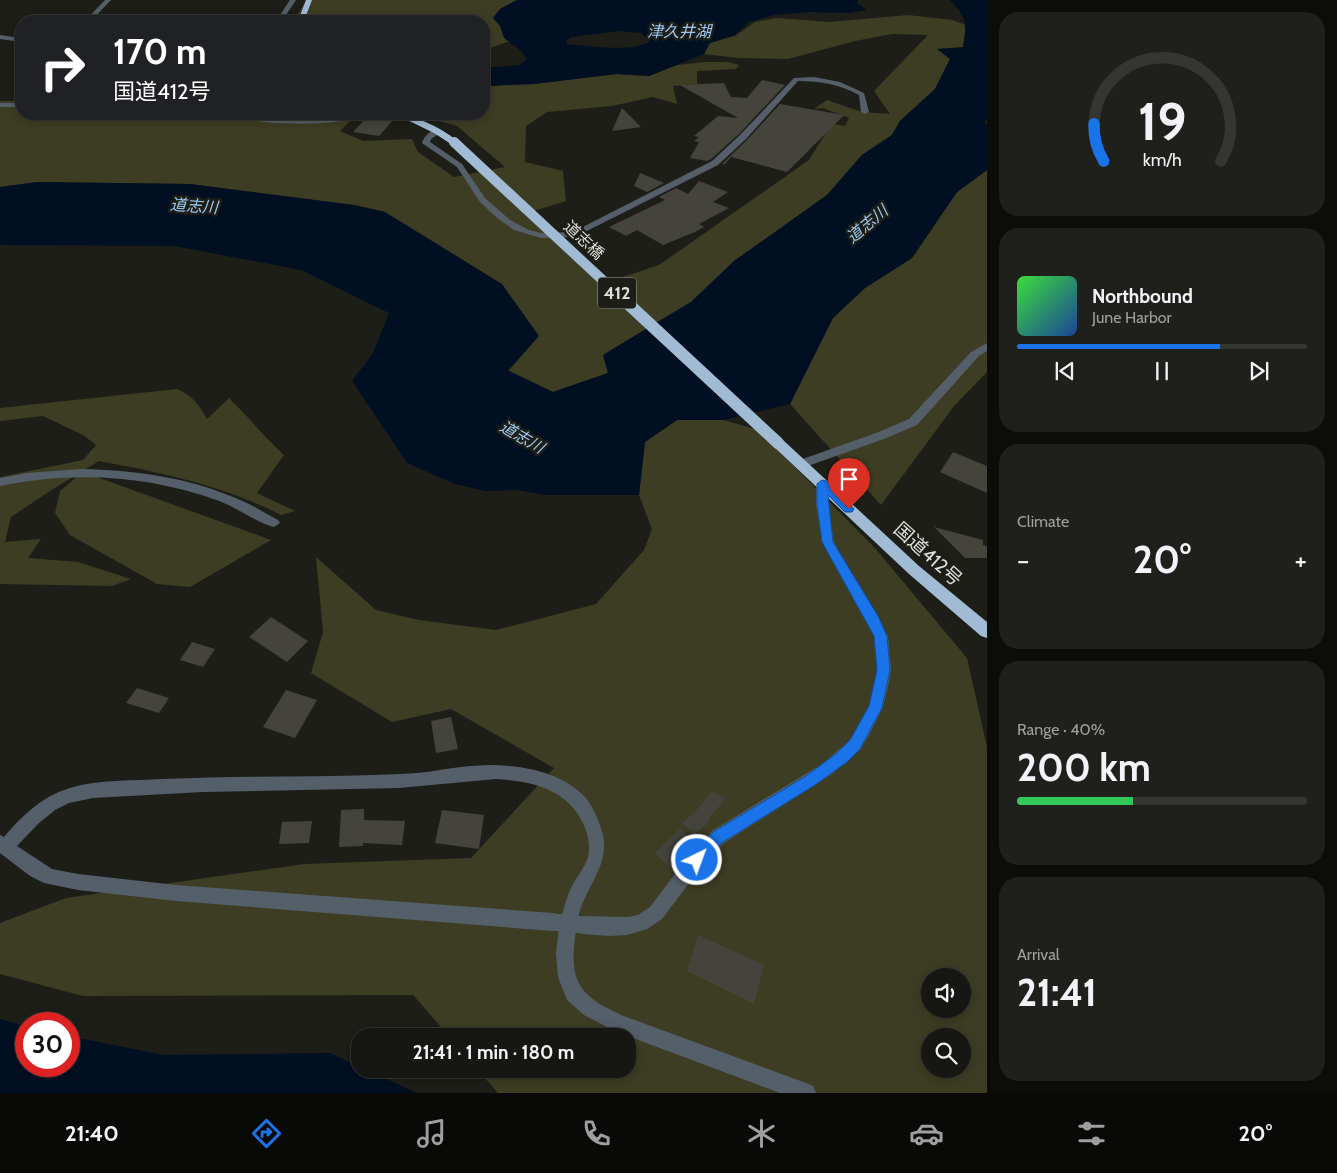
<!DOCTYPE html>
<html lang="en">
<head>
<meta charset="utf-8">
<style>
  :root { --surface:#161612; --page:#1f1f1b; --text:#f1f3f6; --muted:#9e9f9f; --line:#353532; --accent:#1a73e8 }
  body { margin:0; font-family:Cabin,"Noto Sans JP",sans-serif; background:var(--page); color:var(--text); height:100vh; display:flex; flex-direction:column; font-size:19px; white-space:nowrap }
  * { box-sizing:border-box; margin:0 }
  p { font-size:16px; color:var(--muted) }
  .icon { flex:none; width:28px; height:28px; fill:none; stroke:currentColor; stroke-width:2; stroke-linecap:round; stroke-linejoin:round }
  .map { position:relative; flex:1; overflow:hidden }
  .panel { display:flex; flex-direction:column; gap:12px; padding:12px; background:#0c0c0a; width:350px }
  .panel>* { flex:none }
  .top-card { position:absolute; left:15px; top:15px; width:475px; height:105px; border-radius:20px; box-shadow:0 2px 12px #0003,0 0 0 1px var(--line); background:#202124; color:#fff; overflow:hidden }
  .buttons { position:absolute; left:921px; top:968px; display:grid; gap:10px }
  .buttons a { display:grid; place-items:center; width:50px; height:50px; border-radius:50%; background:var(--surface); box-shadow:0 2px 12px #0003,0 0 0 1px var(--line); font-size:25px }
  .speed { position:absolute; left:15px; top:1012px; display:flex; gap:10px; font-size:25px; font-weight:700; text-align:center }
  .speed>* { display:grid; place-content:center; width:65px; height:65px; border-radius:50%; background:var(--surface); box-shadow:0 2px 12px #0003,0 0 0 1px var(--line); line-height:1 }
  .speed .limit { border:8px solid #d22; background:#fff; color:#111 }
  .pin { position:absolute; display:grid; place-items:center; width:42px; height:42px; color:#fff; margin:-51px -21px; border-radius:50% 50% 50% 0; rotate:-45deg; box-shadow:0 0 5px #0007 }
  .pin .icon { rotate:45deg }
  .me { position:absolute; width:55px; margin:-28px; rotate:42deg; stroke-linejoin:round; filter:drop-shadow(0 0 4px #0008) }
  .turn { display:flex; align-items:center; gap:18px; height:105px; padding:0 15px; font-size:22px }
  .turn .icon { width:65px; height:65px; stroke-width:2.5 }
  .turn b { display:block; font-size:35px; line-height:42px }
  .big { font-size:38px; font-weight:700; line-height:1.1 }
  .panel .widget { flex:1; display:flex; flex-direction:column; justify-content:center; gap:8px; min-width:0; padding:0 18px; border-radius:20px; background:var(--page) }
  .panel .dial { align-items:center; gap:0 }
  .dial svg { height:130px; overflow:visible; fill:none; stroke:var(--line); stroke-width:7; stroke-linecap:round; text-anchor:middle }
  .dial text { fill:var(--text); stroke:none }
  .song { display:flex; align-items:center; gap:15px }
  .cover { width:60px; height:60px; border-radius:8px; background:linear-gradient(135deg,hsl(120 70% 55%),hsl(220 70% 35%)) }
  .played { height:5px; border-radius:2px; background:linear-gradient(90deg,var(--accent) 70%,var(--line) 70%) }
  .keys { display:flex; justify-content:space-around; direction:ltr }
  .heat { display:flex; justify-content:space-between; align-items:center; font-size:28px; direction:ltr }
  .charge { height:8px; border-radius:4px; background:linear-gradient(90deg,#34c759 40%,var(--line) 0) }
  .trip { position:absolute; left:351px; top:1028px; width:285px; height:50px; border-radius:20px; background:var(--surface); box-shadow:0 2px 12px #0003,0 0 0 1px var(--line); font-weight:700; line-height:50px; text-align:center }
  .menu { display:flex; height:80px; justify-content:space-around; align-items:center; background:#090907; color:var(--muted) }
  .menu .icon { width:35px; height:35px }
  .menu .on { color:var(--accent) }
  .menu b { font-size:22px; color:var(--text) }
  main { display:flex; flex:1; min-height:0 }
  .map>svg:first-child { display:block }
  .green { fill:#3d3d24; fill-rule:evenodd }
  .water { fill:#001022; fill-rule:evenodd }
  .building { fill:#44443d }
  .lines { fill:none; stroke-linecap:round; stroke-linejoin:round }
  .minor { fill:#545f69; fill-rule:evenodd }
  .highway { fill:#a1bbd4; fill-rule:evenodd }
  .minor-bridge { stroke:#545f69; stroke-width:17 }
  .highway-bridge-far1 { stroke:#a1bbd4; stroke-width:10 }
  .highway-bridge { stroke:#a1bbd4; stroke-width:12 }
  .route { fill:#1a73e8; stroke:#114b97 }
  .labels { text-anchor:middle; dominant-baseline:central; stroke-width:5; stroke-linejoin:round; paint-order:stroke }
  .far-water-label { font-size:16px; font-style:italic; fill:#9dcaf4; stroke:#1e1e18 }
  .far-street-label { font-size:16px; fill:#dfdfdb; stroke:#1e1e18 }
  .shield { fill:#1e1e18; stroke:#a5a5a0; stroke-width:1 }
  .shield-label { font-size:18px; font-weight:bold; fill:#dfdfdb }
  .street-label { font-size:19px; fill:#dfdfdb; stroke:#1e1e18 }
</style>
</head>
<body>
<main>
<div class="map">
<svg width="987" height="1093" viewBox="0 0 987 1093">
  <rect width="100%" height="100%" fill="#1e1e18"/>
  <g class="green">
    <path d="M306 0H517L500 9V26L504 37 510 41 484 50V21H298L297 16Z"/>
    <path d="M908 15 952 20 966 25 963 48 938 49 950 59 935 89 900 121 892 135 862 155 827 195 734 261 691 302 603 355 608 373 553 392 508 370 385 212 354 205 190 184 38 182 0 187V101H21V114H357L340 131 363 141 412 139 418 152 454 177 505 167 457 126 414 114H484V87L502 85 534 84 617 74 649 76 677 65 705 62H728L739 65 736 69 697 71V84L673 86 677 104 653 97 612 106 547 112 526 126 525 162 563 171 566 201 524 214 611 281 659 265 809 160 829 128 833 124 845 126 849 118 823 108 814 109 827 100 862 112 890 114 874 91 928 35 892 34 855 41 788 59 739 58 704 54 709 43 735 36 755 22 777 18 830 22Z"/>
    <path d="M987 170V372L954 406 881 505 790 404 833 318 865 288 912 258 957 192Z"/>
    <path d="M177 389C192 395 199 405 207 419L229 398C248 417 265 437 284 455L257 493 295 511 281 515C225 486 160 472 99 461L50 491 11 517 5 542 41 539 28 558 78 562 131 579 112 586 0 584V477L83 460 96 445 83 435 43 416 0 421V408Z"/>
    <path d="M677 420H724L758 430 874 547 967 658 987 747V1093H498L477 1069H628V1036H449L413 995 83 996 0 974V923L66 898 304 864 471 858 554 768 451 709 392 722 311 673 323 632 316 557 376 610 419 620 496 630 596 604 644 550 652 529 639 495 645 442ZM930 976H962V1009H930ZM930 1036H962V1069H930Z"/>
    <path d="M83 472 271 540 190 587 157 584 70 535 55 513 60 491Z"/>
  </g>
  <g class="water">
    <path d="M517 0H858V4L867 10 848 13 809 12 775 15 749 22 735 35 710 43 704 54 649 76 617 74 534 84 484 86V68L519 65 527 59 519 49 504 38 500 26 493 18 500 9ZM619 31 641 33 650 41C636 53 586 46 567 44L566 41 571 37Z"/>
    <path d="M950 0H987V119L984 122 987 125V170L957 192 912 258 865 288 833 318 790 404 724 420H677L645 442 639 495H545L517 490 485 491 455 484 407 463 352 381 373 353 389 313 301 270 174 246 0 245V187L38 182 190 184 354 205 385 212 502 284 539 336 508 371 553 392 608 373 603 355 691 302 734 261 827 195 862 155 892 135 900 121 935 89 950 59 937 49 963 47C967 25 967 17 950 0Z"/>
    <path d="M0 1019 26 1026V1066H69V1036L164 1055 330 1053 360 1067V1069H364L417 1093H0Z"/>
  </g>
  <g class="building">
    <path d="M762 80 785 85 739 134 711 159 707 161 690 158 699 142 694 141 699 137 694 136 718 116 738 118 680 85 724 83 731 97 747 98Z"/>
    <path d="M780 104 844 115 787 172 731 157 725 164H722L747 140Z"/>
    <path d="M622 108 641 127 612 131Z"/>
    <path d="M370 114 395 118 379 136 353 132Z"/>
    <path d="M640 173 664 183 647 192 634 186Z"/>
    <path d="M699 181 728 192 713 202 729 208 699 224 704 227 695 232 663 245 637 230 626 236 609 227 665 200 659 197 676 188 688 194Z"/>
    <path d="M953 452 987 466V493L940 472Z"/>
    <path d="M934 527 983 540V545L987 546V558H965Z"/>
    <path d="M271 617 308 641 287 662 249 637Z"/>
    <path d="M192 642 215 649 203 667 180 660Z"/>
    <path d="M137 688 169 698 159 713 126 703Z"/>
    <path d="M286 690 317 700 295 738 263 727Z"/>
    <path d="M451 717 458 749 436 753 431 721Z"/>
    <path d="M712 790 725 799 709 819 710 820 694 835 682 823 696 811Z"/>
    <path d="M364 809V820L405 821 402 845 363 843V846L339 847 341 810Z"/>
    <path d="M442 810 484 815 479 849 435 843Z"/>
    <path d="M312 821 309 843 279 844 282 822Z"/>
    <path d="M680 829 695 842 670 868 655 853Z"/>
    <path d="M698 935 764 965 754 1004 687 971Z"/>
  </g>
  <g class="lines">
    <g class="minor">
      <path d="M105 0H111L91 21H85Z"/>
      <path d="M290 0H296L282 21H276Z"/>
      <path d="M0 35 21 38V42L0 39Z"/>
      <path d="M814 77 840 82 864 93 869 112 865 114 861 112 859 95C839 84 820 81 798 81L746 139 718 165 575 237 541 238 514 230 496 217 480 202 457 167 422 143C424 136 432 128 440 129V133L431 139 430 142 462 164 485 198 510 220 529 230 541 233 573 232 712 161 740 135 794 78Z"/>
      <rect x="0" y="103" width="21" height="4"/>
      <path d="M232 114 299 120 366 114C345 127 253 127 232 114Z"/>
      <path d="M987 343V351L979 356 917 425 884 439 805 467H797L795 464 797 461 876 433 909 419 971 352Z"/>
      <path d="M81 469C133 470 185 477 233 497 249 503 263 512 278 520L280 523 274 527C255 522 238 508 219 501 148 475 73 471 0 486V478L27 473Z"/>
      <path d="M822 480 828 484V505L834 542 888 636 891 670 889 682 883 707 868 737 860 750 832 774 724 843 693 878 662 919 647 929 627 935 609 936 583 934 576 930C569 978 575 994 621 1015L806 1083 813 1086 816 1093H780L617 1032 584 1015 567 1000 558 977 556 953 559 928 553 931 176 901 78 890 44 883 30 876 0 853V835L4 837C22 816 42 796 70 788 100 779 132 781 163 779 233 776 304 777 374 775 392 774 409 774 427 772 454 768 482 763 509 766 536 768 566 777 585 797 591 804 596 814 599 823 616 861 586 883 578 918L583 916 627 917 638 915 650 907 681 866 712 831 822 764 850 740 858 727 869 706 875 682 877 670 874 636 822 542 816 505V484ZM496 779C531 781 567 789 583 823 588 834 591 846 588 857 585 867 578 875 573 884 567 895 564 908 561 920L559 916 553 913 176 885 78 874 52 869 17 846 39 823 55 810 69 803 93 798 203 792 399 788Z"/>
    </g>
    <g class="highway">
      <path d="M306 0H312L304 21H298Z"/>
      <path d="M395 114C412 113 446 130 458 142L457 144H451L434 133Z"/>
      <path d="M778 438 783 440 919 566 987 622V638L981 636 909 574 773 446 771 443 773 440Z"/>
    </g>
    <path class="minor-bridge" d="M553 922 583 925"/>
    <path class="highway-bridge-far1" d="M454 142 610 287"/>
    <path class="highway-bridge" d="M609 286 778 443"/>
  </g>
  <path class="route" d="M822 480 826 481 854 509 852 512H845L828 495 833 542 878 616 887 636 890 670 882 708 860 749 847 762 815 785 723 842 702 865 697 867 692 865 690 860 692 854 713 832 806 776 837 753 850 740 869 706 877 670 874 636 822 542 817 504V484Z"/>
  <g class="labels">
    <g class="far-water-label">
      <text x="679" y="31">津久井湖</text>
      <text transform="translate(194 206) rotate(4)">道志川</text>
      <text transform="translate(867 224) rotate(-40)">道志川</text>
      <text transform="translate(522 437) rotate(30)">道志川</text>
    </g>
    <g class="far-street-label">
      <text transform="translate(584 240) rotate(43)">道志橋</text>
    </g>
    <rect class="shield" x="598" y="277.5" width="38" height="31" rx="4"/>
    <g class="shield-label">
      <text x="617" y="293">412</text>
    </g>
    <g class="street-label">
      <text transform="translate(928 554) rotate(42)">国道412号</text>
    </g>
  </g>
</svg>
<div class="buttons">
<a><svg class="icon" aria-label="sound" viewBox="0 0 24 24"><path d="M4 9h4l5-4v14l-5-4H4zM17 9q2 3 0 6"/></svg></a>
<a><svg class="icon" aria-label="search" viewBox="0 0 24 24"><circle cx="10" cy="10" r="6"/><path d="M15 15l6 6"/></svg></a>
</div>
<div class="speed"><div class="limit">30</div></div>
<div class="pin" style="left:849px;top:509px;background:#d93025"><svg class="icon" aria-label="arrive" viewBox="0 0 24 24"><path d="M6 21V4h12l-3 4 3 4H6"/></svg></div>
<svg class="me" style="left:697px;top:860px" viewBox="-20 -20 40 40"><circle r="17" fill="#1a73e8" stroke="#fff" stroke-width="3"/><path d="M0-11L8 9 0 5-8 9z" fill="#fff"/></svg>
<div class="trip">21:41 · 1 min · 180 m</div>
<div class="top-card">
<div class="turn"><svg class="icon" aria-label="right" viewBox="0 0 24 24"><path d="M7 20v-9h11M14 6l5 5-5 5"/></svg><div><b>170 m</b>国道412号</div></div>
</div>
</div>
<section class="panel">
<div class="widget dial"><svg viewBox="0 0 100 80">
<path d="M14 69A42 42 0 1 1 86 69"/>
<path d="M14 69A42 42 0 0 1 8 46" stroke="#1a73e8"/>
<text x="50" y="56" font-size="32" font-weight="700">19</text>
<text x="50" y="72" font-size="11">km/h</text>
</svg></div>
<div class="widget">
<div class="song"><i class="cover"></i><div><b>Northbound</b><p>June Harbor</p></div></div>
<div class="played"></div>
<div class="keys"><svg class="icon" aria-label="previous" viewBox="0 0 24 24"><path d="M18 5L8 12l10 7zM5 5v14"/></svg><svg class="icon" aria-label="pause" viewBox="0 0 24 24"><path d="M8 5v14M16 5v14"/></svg><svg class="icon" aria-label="next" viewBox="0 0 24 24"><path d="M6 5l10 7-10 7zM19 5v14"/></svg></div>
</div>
<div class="widget"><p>Climate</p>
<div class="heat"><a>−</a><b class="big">20°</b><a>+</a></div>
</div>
<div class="widget"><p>Range · 40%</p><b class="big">200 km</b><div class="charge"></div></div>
<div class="widget"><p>Arrival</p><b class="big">21:41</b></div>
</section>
</main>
<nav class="menu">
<b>21:40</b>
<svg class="icon on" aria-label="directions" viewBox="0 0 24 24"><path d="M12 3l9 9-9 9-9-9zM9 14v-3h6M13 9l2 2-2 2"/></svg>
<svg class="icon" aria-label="music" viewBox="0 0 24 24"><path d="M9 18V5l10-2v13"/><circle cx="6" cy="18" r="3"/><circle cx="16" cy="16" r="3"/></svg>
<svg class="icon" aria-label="phone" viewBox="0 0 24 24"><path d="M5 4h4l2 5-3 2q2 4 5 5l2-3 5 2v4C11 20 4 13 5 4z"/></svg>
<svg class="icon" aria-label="climate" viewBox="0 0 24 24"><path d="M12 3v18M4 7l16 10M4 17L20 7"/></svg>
<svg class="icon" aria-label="car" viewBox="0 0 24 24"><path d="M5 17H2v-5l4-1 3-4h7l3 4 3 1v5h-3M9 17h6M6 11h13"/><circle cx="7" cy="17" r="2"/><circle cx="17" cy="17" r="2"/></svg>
<svg class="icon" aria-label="filters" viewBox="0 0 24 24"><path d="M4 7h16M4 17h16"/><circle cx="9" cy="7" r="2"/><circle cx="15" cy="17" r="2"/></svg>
<b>20°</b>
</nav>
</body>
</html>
